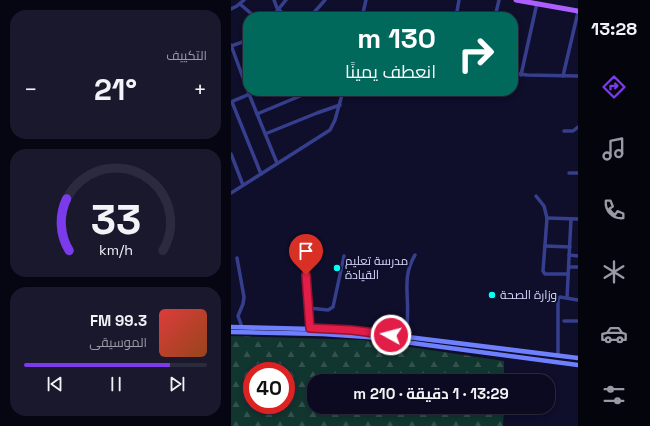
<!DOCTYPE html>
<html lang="ar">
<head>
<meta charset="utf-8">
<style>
  :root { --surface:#0b0a20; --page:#19182d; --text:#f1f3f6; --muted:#9a9aa5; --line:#2b2b3e; --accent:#7c3aed }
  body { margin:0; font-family:"Space Grotesk",Cairo,sans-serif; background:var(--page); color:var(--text); direction:rtl; height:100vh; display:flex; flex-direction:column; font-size:15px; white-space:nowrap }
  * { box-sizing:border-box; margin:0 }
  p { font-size:13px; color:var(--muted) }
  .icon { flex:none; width:22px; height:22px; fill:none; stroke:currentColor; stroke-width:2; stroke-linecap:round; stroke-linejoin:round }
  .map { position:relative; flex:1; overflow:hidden; direction:ltr }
  .panel { display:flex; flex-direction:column; gap:10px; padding:10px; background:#060612; width:231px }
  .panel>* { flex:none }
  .hud { position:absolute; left:12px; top:12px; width:275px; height:84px; border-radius:16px; box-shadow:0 2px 6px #0003,0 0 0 1px var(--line); direction:rtl; background:#00695c; color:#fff; overflow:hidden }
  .speed { position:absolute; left:12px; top:362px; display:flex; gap:8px; font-size:20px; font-weight:700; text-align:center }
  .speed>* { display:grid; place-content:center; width:52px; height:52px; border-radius:50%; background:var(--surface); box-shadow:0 2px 6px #0003,0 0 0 1px var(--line); line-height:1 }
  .speed .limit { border:6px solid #d22; background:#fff; color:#111 }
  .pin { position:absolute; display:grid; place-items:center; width:34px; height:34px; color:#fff; margin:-41px -17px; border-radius:50% 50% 50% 0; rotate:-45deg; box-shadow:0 0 4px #0007 }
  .pin .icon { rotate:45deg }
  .me { position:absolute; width:44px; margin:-22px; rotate:277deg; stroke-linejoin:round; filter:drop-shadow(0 0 3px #0008) }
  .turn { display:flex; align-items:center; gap:14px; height:84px; padding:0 16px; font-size:18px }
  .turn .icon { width:52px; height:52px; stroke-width:2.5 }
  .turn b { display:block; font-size:28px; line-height:34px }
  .big { font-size:30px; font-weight:700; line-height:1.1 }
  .panel .card { flex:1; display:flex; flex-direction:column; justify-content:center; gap:6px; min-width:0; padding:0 14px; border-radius:16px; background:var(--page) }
  .panel .dial { align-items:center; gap:0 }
  .dial svg { height:104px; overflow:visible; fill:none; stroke:var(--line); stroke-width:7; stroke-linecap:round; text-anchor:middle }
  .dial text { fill:var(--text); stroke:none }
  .song { display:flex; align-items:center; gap:12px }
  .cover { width:48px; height:48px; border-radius:6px; background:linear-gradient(135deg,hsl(0 70% 55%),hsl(20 70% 35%)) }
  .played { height:4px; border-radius:2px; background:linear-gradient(90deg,var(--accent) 80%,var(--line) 80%) }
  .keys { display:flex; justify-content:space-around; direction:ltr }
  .heat { display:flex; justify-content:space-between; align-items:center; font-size:22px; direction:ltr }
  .trip { position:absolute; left:76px; top:374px; width:248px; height:40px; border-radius:16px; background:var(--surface); box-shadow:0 2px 6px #0003,0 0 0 1px var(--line); font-weight:700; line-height:40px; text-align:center; direction:rtl }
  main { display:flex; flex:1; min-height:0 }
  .dock { display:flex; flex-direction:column; width:72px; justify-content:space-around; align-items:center; background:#04040d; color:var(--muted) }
  .dock .icon { width:28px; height:28px }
  .dock .selected { color:var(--accent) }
  .dock b { font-size:18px; color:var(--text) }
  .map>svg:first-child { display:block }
  .forest { fill:url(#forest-firs); fill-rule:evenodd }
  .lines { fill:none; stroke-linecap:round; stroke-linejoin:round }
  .street { stroke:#363f8d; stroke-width:3.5 }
  .secondary { stroke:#6f80ff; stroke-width:4.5 }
  .primary { stroke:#ac5fff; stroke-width:5 }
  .route-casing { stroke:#92132f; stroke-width:10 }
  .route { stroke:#e11d48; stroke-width:7 }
  .poi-dot { fill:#04fff4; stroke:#0f0e2b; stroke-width:1.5 }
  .labels { text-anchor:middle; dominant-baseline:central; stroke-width:4; stroke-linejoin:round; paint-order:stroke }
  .poi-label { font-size:12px; fill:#d8d9ff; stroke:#0f0e2b; text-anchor:start }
</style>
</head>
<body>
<main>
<nav class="dock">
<b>13:28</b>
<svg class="icon selected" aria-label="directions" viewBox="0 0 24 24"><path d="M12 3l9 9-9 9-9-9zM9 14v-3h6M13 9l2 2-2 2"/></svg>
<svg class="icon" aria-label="music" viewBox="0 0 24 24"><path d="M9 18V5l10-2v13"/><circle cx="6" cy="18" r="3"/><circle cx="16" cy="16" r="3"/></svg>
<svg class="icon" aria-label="phone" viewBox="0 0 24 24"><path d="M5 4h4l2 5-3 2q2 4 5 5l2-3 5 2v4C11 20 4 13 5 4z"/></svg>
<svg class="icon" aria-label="climate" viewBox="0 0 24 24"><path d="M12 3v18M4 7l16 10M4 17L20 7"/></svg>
<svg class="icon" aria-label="car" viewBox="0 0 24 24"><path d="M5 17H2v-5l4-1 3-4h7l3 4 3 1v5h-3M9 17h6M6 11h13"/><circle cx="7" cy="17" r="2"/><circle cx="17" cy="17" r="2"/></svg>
<svg class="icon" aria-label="filters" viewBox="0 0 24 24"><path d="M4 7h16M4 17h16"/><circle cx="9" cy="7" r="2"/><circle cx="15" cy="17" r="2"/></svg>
</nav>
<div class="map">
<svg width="347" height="426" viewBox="0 0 347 426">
  <defs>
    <pattern id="forest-firs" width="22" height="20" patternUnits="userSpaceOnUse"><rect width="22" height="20" fill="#11352f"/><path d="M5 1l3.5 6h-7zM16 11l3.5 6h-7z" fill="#33524e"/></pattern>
  </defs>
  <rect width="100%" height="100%" fill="#0f0e2b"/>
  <path class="forest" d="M0 336 132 340 273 361V381H83V407H273L272 426H0ZM21 371H55V405H21Z"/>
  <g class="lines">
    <g class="street">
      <path d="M43 0 46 8 56 17"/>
      <path d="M9 4 24 17"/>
      <path d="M0 9 6 6 13 0"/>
      <path d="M41 17 55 0"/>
      <path d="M79 17 94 0"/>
      <path d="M131 17 135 0"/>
      <path d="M225 17 228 0"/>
      <path d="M264 17 268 0"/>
      <path d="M0 45 18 94 46 163"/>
      <path d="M0 46 17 40"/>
      <path d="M282 73 296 75 347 76"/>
      <path d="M290 75 306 3"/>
      <path d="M332 76 347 12"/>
      <path d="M0 102 26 91"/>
      <path d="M1 102 30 174"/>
      <path d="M26 114 81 91"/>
      <path d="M333 131H342L347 127"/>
      <path d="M34 134 86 113 109 105"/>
      <path d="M0 154 12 185"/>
      <path d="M338 173H347"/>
      <path d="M0 193 99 130 104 120 112 91"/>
      <path d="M305 196 313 206 316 218 312 271 314 274H337"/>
      <path d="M316 218 347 219"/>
      <path d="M314 246 339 247"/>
      <path d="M338 255 347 256"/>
      <path d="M6 258 13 297 12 304 7 316 11 327"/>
      <path d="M338 267H347"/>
      <path d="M75 275 79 328"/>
      <path d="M336 298 340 219"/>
      <path d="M78 308 97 310 102 307 113 256"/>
      <path d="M333 321H347"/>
      <path d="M173 339C174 334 176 328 176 323 179 298 170 278 184 255"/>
      <path d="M327 356V299L329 297 347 300"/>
    </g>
    <g class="secondary">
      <path d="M0 327 120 330 347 358"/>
      <path d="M0 332 92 334 136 337 347 365"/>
    </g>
    <path class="primary" d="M285 0 347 11"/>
  </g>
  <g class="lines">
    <g class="route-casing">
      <path id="route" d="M75 275 79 328 120 330 160 335"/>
    </g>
    <use href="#route" class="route"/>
  </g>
  <g class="poi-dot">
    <circle cx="106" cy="268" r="4"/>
    <circle cx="261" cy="295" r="4"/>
  </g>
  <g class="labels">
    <g class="poi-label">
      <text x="114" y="261">مدرسة تعليم<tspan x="114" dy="14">القيادة</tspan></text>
      <text x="269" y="295">وزارة الصحة</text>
    </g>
  </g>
</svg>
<div class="speed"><div class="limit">40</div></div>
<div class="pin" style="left:75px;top:275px;background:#d93025"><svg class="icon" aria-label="arrive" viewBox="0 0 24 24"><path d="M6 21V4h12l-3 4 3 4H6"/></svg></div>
<svg class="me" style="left:160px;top:335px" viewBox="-20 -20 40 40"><circle r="17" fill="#e11d48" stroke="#fff" stroke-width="3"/><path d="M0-11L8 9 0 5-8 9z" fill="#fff"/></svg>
<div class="trip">13:29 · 1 دقيقة · 210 m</div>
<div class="hud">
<div class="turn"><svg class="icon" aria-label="right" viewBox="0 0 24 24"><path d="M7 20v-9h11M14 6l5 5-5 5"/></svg><div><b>130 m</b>انعطف يمينًا</div></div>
</div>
</div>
<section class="panel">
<div class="card"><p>التكييف</p>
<div class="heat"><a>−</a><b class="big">21°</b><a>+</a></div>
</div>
<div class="card dial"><svg viewBox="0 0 100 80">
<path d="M14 69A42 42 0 1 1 86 69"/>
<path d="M14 69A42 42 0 0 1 12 29" stroke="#7c3aed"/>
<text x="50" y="56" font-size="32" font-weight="700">33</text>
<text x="50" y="72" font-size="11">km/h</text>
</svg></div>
<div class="card">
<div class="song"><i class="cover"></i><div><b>99.3 FM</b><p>الموسيقى</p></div></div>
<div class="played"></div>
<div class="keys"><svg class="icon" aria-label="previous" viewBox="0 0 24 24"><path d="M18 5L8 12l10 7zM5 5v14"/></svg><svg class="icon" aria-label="pause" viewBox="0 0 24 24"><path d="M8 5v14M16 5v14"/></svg><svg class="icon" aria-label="next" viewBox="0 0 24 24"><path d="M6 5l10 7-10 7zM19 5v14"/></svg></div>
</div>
</section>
</main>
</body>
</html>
